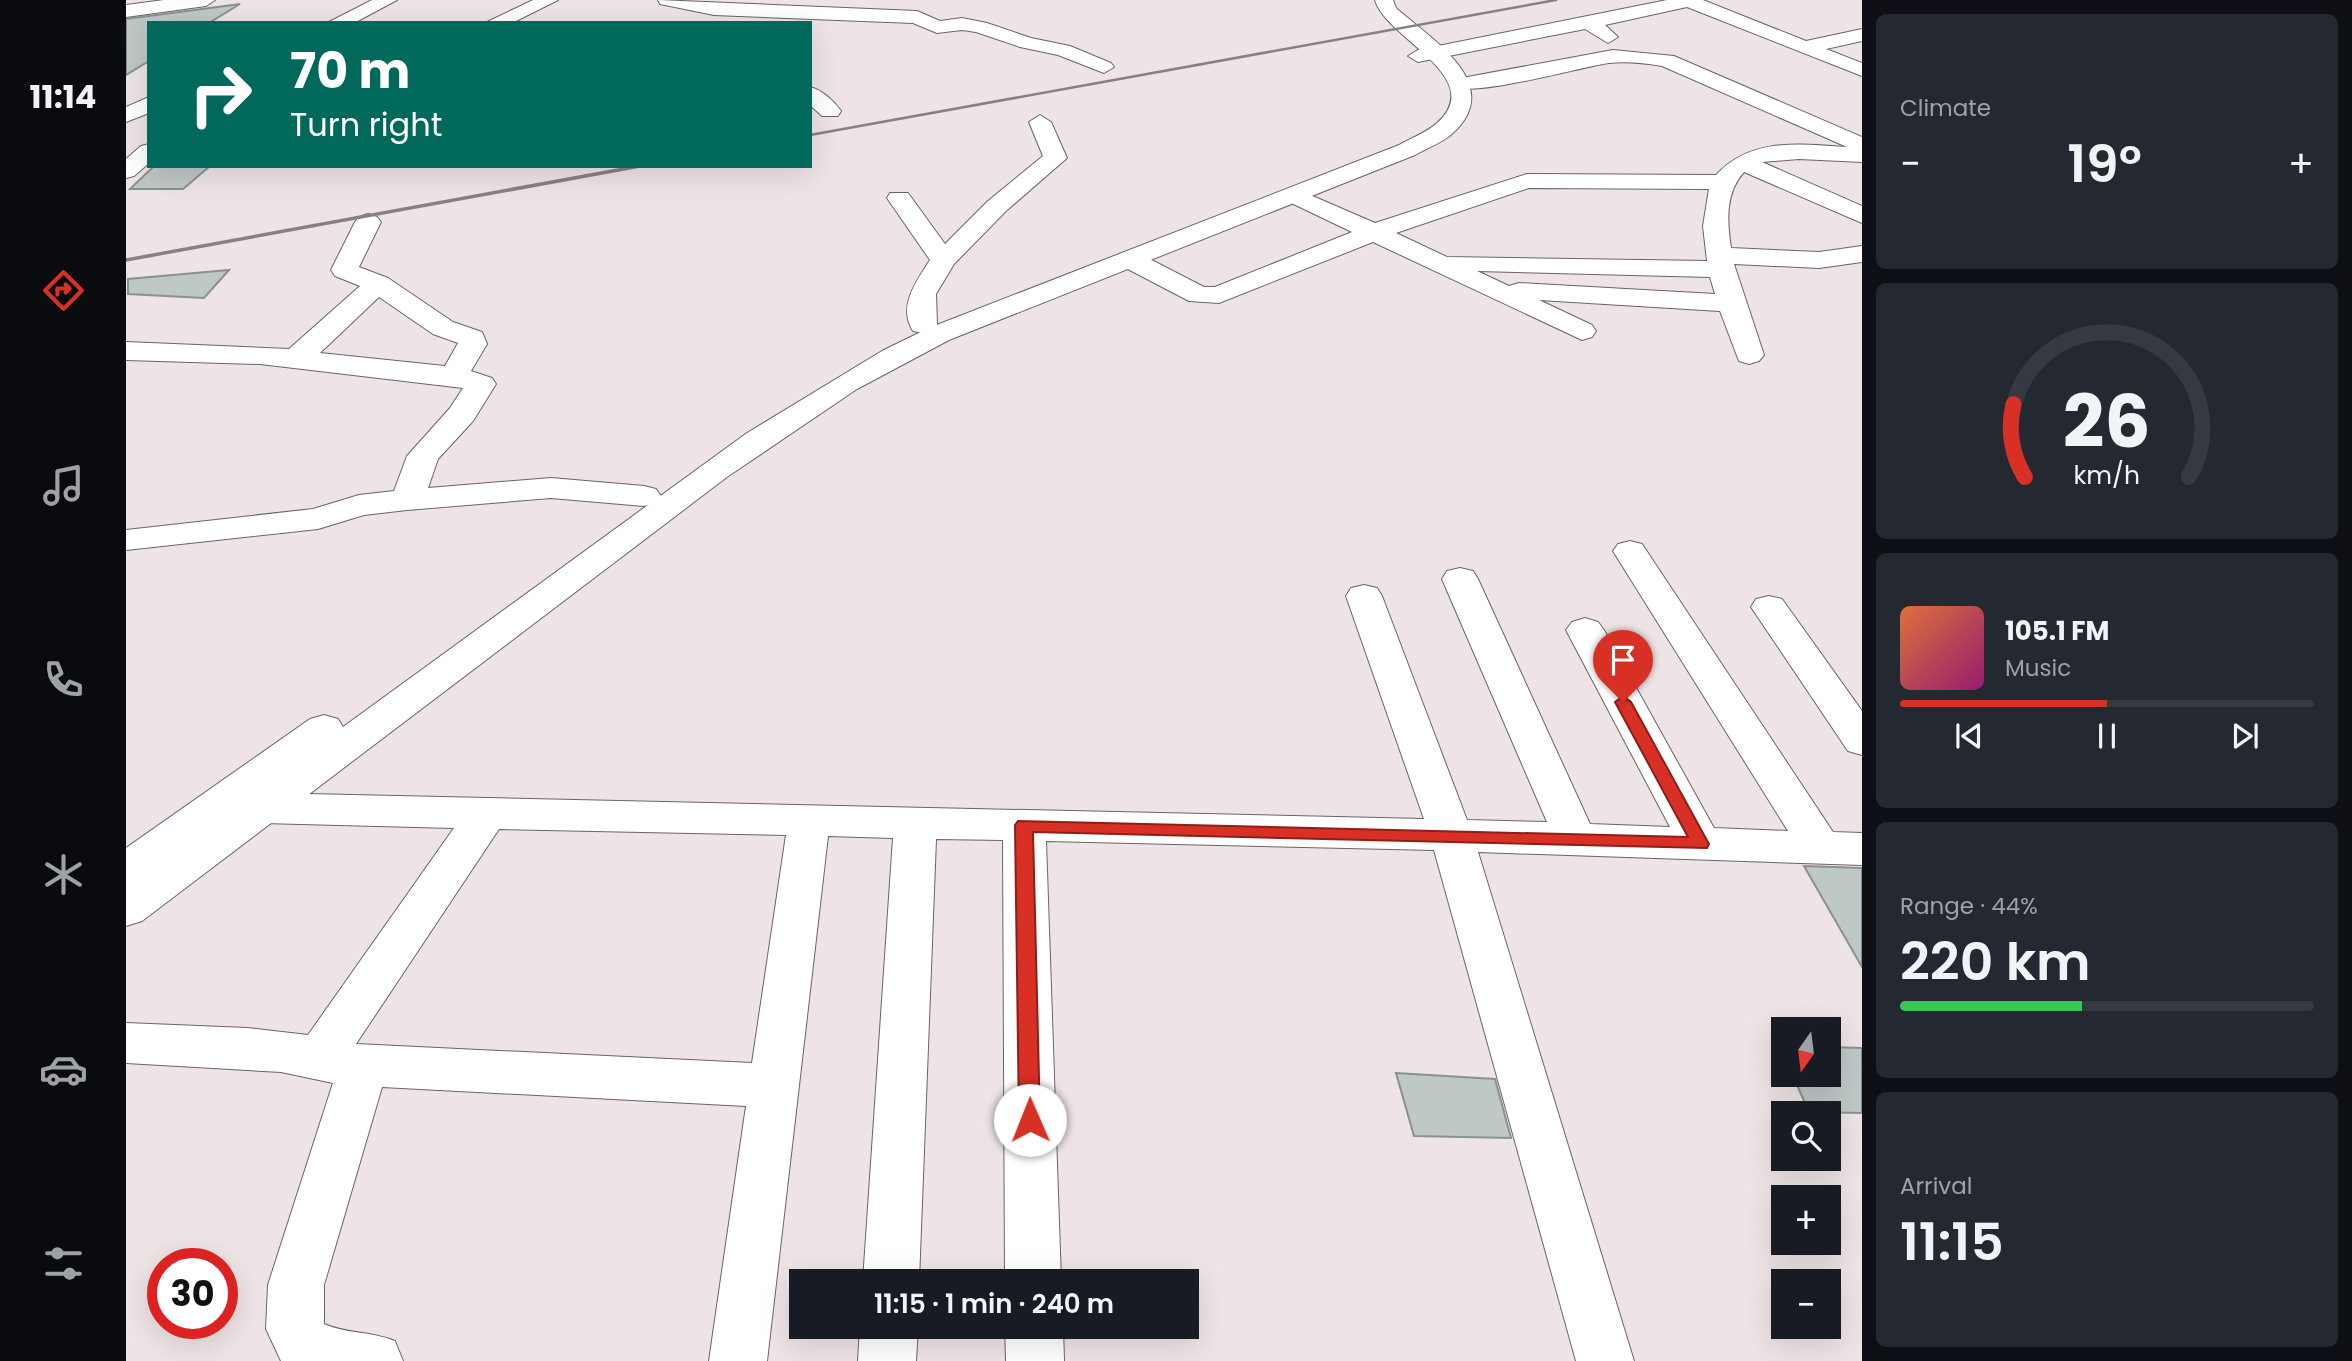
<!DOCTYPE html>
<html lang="en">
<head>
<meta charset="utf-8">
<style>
  :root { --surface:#171b24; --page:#242831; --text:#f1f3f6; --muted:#9ea1a6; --line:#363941; --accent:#d93025 }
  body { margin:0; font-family:Poppins,sans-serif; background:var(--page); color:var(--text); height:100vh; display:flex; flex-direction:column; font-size:26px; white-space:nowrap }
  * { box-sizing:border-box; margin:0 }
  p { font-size:23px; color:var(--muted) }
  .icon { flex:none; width:38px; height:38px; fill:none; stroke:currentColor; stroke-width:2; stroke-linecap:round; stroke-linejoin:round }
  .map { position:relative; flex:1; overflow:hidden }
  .panel { display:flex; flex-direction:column; gap:14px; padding:14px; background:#0d0f14; width:490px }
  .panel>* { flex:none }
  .hud { position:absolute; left:21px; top:21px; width:665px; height:147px; border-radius:0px; box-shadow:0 7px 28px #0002; background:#00695c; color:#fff; overflow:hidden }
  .needle { width:46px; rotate:194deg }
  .tools { position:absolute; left:1645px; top:1017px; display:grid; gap:14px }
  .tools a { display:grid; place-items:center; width:70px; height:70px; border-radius:0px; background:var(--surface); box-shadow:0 7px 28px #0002; font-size:35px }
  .speed { position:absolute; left:21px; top:1248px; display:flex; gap:14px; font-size:35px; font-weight:700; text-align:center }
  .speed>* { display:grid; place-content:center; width:91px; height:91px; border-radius:50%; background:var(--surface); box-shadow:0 7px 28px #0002; line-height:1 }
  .speed .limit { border:10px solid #d22; background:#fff; color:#111 }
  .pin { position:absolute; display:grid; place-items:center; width:60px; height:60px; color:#fff; margin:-72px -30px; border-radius:50% 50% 50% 0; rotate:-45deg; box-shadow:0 0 7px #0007 }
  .pin .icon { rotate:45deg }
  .me { position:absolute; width:77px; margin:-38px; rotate:359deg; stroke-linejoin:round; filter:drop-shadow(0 0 5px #0008) }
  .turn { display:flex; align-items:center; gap:24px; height:147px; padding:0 28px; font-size:32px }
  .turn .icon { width:91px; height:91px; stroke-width:2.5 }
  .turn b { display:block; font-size:49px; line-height:60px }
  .big { font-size:52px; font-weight:600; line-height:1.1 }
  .panel .tile { flex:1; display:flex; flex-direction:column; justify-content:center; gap:10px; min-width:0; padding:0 24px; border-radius:10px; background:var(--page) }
  .panel .dial { align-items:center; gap:0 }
  .dial svg { height:182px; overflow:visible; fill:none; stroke:var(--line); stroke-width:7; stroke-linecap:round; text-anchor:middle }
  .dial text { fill:var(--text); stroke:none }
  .song { display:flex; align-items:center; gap:21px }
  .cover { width:84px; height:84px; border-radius:10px; background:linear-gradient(135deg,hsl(20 70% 55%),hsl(320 70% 35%)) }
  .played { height:7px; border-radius:4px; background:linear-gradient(90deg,var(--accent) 50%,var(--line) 50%) }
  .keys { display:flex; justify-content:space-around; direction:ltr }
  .heat { display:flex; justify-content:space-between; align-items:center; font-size:38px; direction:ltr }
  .charge { height:10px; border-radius:5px; background:linear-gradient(90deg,#34c759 44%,var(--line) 0) }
  .trip { position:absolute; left:663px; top:1269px; width:410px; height:70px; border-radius:0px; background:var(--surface); box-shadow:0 7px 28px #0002; font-weight:600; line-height:70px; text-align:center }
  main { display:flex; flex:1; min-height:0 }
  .tabs { display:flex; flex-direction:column; width:126px; justify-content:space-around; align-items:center; background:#090b0e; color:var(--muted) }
  .tabs .icon { width:49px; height:49px }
  .tabs .active { color:var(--accent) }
  .tabs b { font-size:32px; color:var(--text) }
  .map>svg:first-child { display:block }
  .building { fill:#bec8c6; stroke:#899290; stroke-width:2 }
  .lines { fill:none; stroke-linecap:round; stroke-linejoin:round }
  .minor-casing { stroke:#6c6364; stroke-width:2 }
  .major-casing { stroke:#6c6364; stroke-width:2 }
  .minor { fill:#fff; fill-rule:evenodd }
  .major { fill:#fff; fill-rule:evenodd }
  .rail-far1 { stroke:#888182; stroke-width:2.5 }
  .rail { stroke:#888182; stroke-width:3.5 }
  .route { fill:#d93025; stroke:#8d1f18; stroke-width:2 }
</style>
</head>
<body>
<main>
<nav class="tabs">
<b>11:14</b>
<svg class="icon active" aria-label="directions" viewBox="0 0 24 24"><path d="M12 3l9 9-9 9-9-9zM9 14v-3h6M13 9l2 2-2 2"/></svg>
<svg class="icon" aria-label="music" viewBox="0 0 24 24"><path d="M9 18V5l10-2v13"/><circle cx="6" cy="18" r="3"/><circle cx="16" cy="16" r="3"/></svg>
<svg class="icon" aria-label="phone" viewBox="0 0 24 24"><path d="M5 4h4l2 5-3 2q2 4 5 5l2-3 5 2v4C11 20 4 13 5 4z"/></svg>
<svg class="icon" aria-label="climate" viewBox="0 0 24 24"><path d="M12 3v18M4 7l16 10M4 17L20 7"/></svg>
<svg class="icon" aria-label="car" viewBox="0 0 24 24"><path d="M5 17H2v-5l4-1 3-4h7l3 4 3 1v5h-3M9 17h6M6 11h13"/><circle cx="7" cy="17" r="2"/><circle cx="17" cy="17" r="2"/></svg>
<svg class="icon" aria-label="filters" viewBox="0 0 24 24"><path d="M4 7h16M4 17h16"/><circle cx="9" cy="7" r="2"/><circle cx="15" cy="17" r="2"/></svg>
</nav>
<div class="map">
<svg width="1736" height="1361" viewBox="0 0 1736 1361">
  <rect width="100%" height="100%" fill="#efe4e5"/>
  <g class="building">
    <path d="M114 4 83 23H23V61L0 75V19Z"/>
    <path d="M28 166H84L57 189H4Z"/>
    <path d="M103 270 78 298 2 294V279Z"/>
    <path d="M1678 866 1736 868V967Z"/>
    <path d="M1703 1047 1736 1048V1113L1683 1112 1666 1074H1703Z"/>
    <path d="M1270 1073 1369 1079 1385 1138 1288 1136Z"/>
  </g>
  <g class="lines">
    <g class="minor-casing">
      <g id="minor">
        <path d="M38 0H89L80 6 0 17V5Z"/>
        <path d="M246 0H271L228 23H201Z"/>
        <path d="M407 0H432L386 23H359Z"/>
        <path d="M532 0 791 11 814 21 836 18 861 23 905 38 944 46 985 63 988 67 978 73 932 55 894 47 850 32 836 30 811 33 787 23 588 15 534 4Z"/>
        <path d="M1541 0H1577L1680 41 1736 29V41L1700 49 1736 63V76L1561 7 1479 25 1492 37 1482 43 1459 29 1292 62 1282 56 1292 50Z"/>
        <path d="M1487 50 1548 56 1736 137V162L1673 159 1636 162 1736 206V223L1618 172C1599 193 1601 221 1605 248L1693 252 1736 246V262L1693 268 1608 264 1638 355 1633 361 1623 364 1613 361 1594 311 1413 300 1466 325 1470 331 1466 337 1456 340 1247 242 1093 303 1063 301 996 266 992 260 996 254H1014L1078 287H1089L1226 232 1159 200 1156 195 1159 190 1168 188 1249 223 1401 174 1590 175C1625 137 1673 144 1721 147L1536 66C1518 63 1501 61 1483 63 1458 66 1337 101 1325 84L1336 78ZM1403 188 1583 189 1577 226 1581 261 1321 257 1270 233ZM1351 271 1584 277 1589 294 1393 283 1383 286Z"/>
        <path d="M684 87C696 90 708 101 715 111L712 116H696L684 105Z"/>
        <path d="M23 97V113L0 122V107Z"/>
        <path d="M914 115 925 122 941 158 880 211 828 264 810 294 811 325 807 331 797 333 787 331C771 307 791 280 804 260L761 198 764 193H782L819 244 862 201 917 156 903 122Z"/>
        <path d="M23 144V163L8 176 0 178V159L15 146Z"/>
        <path d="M242 214 251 217 255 222 233 267 262 278 327 322 356 332 361 344 345 371 366 378 370 384 347 421 312 459 302 488 425 478 518 486 530 489 535 496 530 503 518 506 425 498 281 510 238 515 192 529 0 550V530L187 509 233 495 268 491 281 456 324 408 337 388 134 364 0 360V342L163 349 234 286 209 276 205 270 229 222 233 217ZM253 297 307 334 332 343 319 366 194 353Z"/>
        <path d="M1504 541 1516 544 1707 832 1736 833V865L1352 852 1508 1361H1450L1308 850 920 841 935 1281H879L877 840 810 839 793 1281H737L767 838 702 836 641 1361H583L620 1106 256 1087 198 1285V1324C221 1334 244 1331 269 1341L277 1361H155L140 1329 142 1285 207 1083 155 1072 0 1063V1023L121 1028 182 1035 328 828 136 823 121 819 115 808 121 797 136 793 1298 819 1220 596 1225 588 1238 585 1251 588 1256 596 1341 820 1421 822 1316 579 1321 571 1334 568 1347 571 1352 579 1464 824 1544 827 1440 630 1446 622 1459 618 1472 622 1478 630 1588 828 1662 831 1487 551 1492 544ZM373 829 660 835 626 1063 230 1044Z"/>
        <path d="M1643 596 1656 599 1736 711V755L1722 751 1625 607 1630 599Z"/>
        <path d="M734 1326H792L790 1361H732Z"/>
        <path d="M879 1326H937L938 1361H880Z"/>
      </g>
    </g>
    <g class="major-casing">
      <path id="major" d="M1249 0H1267L1270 8C1305 39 1380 84 1327 133 1316 143 1301 148 1289 155L823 340 731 389 601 477 16 921 0 926V848L184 719 198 715 212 719 217 727 621 433 756 351 803 328 1273 145C1285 138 1300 133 1311 123 1363 77 1259 38 1249 0Z"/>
    </g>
    <use href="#minor" class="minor"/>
    <use href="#major" class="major"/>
    <path class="rail-far1" d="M684 135 1430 0"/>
    <path class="rail" d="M0 260 514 166"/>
  </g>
  <path class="route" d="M1497 696 1505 702 1583 844 1581 848 907 832 914 1120 911 1127 904 1129 896 1127 893 1120 889 825 892 821 1562 837 1489 702Z"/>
</svg>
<div class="tools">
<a><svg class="needle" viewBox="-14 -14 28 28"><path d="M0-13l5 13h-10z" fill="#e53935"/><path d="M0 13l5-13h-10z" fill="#9ea1a6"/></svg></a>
<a><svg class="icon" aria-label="search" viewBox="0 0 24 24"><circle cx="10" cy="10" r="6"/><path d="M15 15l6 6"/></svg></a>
<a>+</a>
<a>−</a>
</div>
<div class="speed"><div class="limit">30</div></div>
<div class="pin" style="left:1497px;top:702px;background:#d93025"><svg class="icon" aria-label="arrive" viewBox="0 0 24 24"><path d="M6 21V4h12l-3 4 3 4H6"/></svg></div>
<svg class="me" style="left:904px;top:1120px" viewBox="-20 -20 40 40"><circle r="19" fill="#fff"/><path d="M0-13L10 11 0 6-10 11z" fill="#d93025"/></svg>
<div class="trip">11:15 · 1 min · 240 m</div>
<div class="hud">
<div class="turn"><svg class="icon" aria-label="right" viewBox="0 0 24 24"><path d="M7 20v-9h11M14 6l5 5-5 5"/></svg><div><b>70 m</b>Turn right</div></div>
</div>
</div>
<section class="panel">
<div class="tile"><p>Climate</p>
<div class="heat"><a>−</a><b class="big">19°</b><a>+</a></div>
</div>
<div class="tile dial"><svg viewBox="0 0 100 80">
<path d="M14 69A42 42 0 1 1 86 69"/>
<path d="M14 69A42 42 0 0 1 9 37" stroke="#d93025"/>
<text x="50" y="56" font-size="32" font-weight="700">26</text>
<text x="50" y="72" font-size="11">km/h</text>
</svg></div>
<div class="tile">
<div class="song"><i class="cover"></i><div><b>105.1 FM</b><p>Music</p></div></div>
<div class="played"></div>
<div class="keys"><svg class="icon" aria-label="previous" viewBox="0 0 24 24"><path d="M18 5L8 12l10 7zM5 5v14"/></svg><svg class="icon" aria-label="pause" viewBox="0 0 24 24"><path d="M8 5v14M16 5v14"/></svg><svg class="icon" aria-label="next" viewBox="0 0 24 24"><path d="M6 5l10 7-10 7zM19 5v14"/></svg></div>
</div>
<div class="tile"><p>Range · 44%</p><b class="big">220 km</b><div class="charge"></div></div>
<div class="tile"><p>Arrival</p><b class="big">11:15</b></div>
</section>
</main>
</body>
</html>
